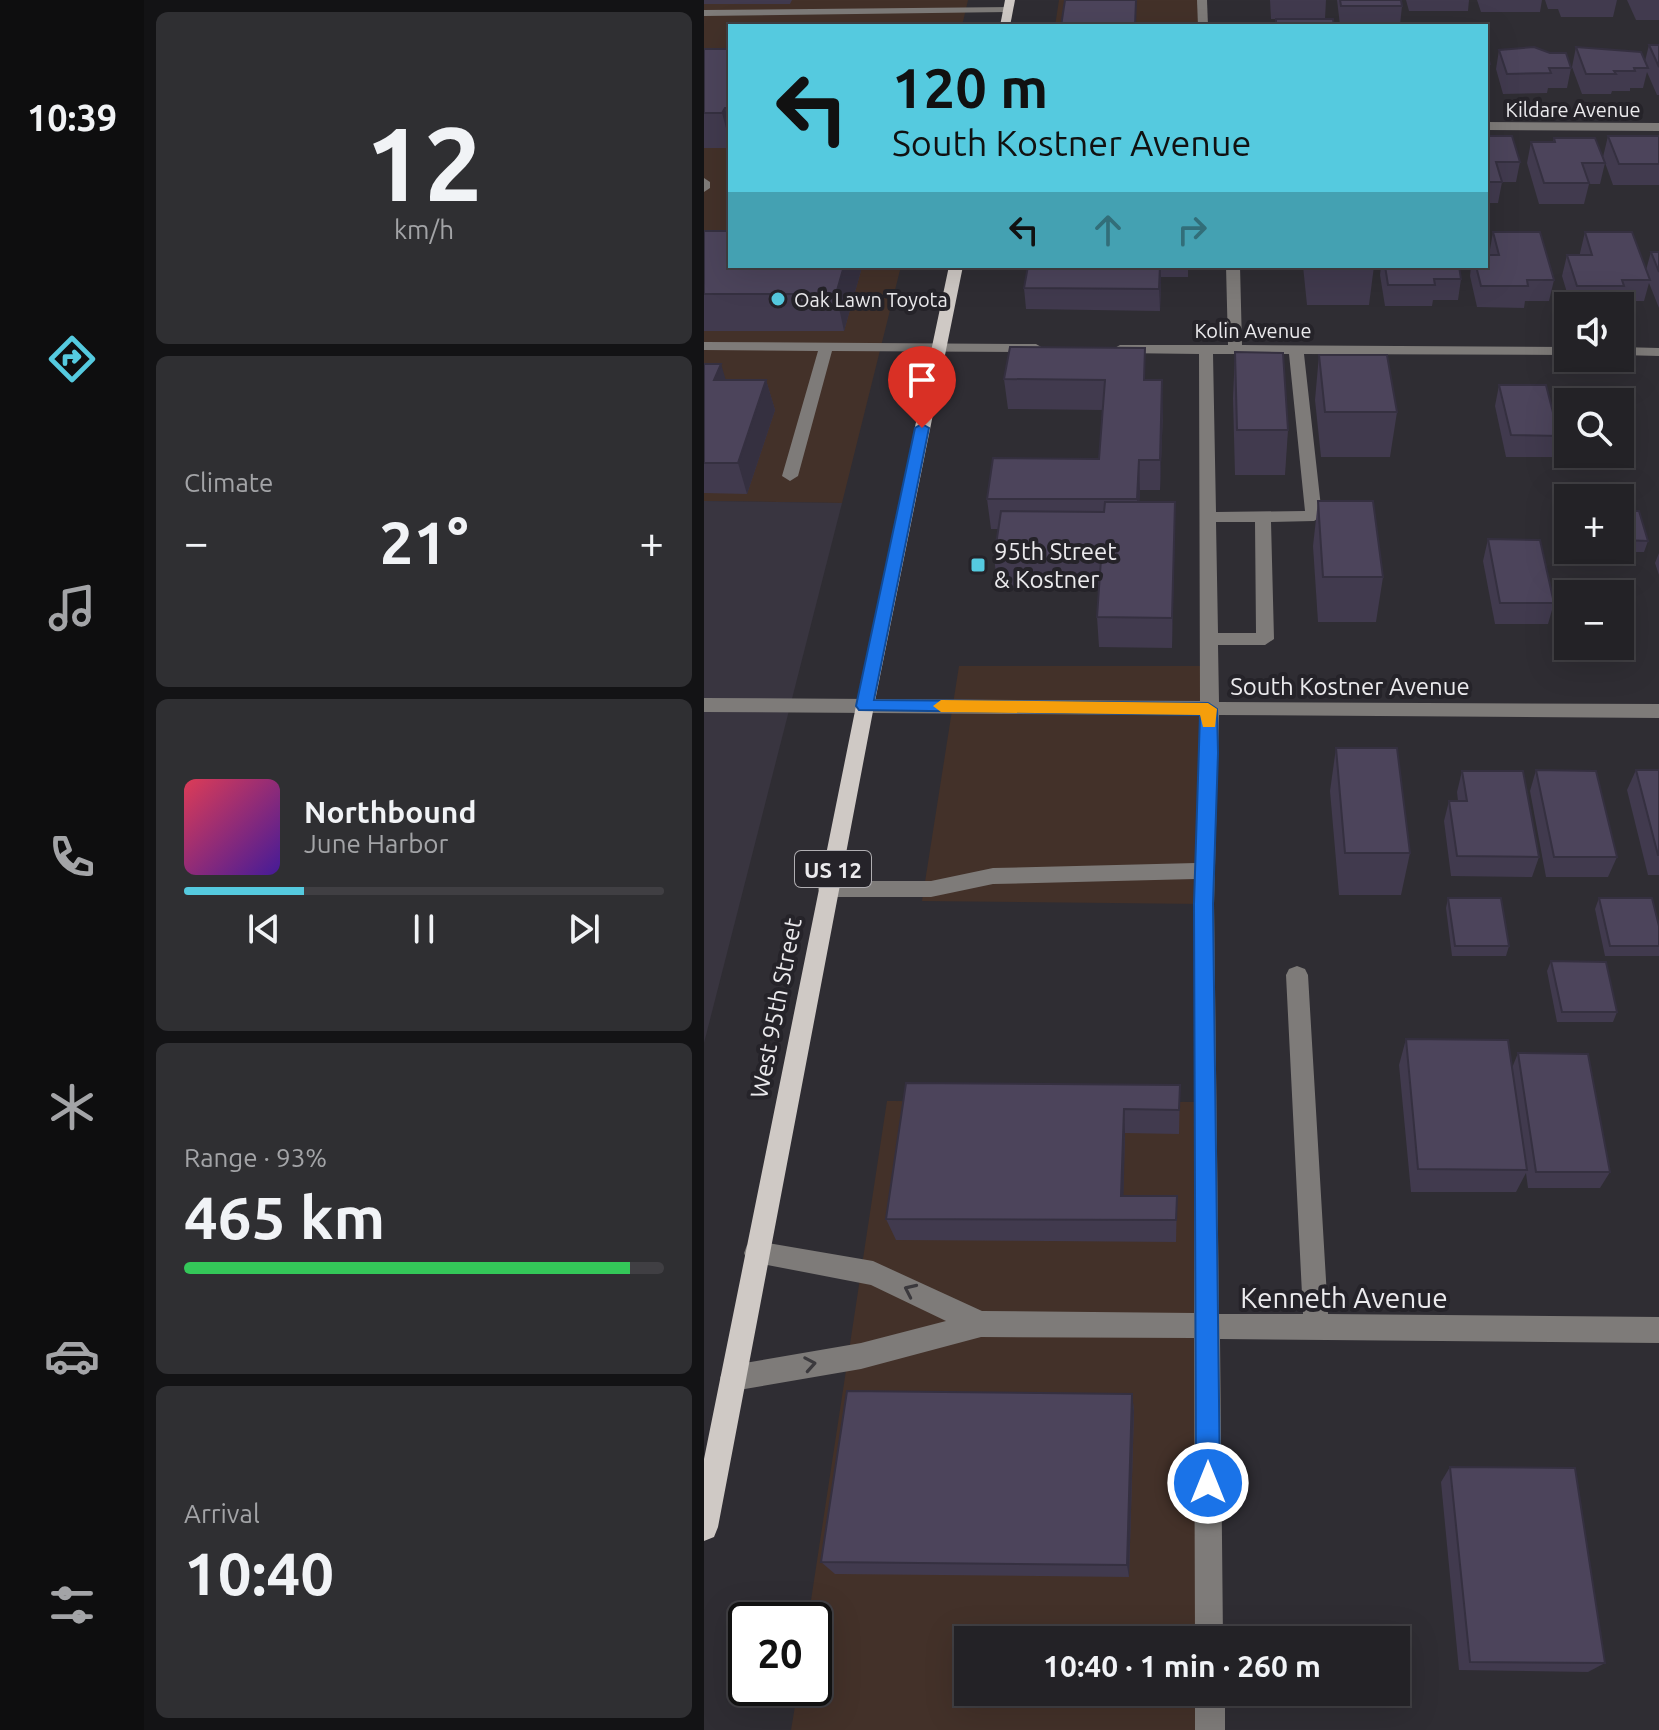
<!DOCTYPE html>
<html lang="en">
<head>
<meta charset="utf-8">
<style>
  :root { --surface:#232226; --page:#2f2f32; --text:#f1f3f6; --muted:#a3a4a7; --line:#403f43; --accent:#55cadf }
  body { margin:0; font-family:Ubuntu,sans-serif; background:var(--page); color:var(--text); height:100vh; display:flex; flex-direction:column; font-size:30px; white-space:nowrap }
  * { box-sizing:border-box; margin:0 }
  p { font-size:26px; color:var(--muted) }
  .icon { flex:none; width:44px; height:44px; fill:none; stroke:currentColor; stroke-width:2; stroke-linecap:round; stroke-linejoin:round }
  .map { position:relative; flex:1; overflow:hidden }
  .sheet { display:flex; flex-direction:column; gap:12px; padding:12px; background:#131315; width:560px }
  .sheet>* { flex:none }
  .banner { position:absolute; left:24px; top:24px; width:760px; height:244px; border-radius:0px; box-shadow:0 8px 32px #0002,0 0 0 2px var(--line); background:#55cadf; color:#111; overflow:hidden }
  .tools { position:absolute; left:850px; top:292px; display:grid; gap:16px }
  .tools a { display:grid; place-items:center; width:80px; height:80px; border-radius:0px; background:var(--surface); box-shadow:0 8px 32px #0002,0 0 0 2px var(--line); font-size:40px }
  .speed { position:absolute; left:24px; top:1602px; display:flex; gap:16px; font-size:40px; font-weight:700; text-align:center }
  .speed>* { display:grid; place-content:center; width:104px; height:104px; border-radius:50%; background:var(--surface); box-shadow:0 8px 32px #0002,0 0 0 2px var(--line); line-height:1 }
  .speed .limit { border:4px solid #111; border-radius:12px; background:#fff; color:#111 }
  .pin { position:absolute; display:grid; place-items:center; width:68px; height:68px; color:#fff; margin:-82px -34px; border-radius:50% 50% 50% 0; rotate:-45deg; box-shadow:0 0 8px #0007 }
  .pin .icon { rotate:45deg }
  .me { position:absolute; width:88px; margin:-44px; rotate:0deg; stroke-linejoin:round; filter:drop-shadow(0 0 6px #0008) }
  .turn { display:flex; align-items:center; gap:28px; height:168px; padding:0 32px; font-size:36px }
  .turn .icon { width:104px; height:104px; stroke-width:2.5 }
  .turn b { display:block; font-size:56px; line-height:68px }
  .lanes { display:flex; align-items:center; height:76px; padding:0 32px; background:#0003; justify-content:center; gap:40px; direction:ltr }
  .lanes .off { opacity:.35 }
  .big { font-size:60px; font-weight:600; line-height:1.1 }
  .sheet .tile { flex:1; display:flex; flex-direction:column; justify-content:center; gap:12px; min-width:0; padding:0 28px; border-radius:12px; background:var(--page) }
  .sheet .dial { align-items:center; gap:0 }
  .dial b { font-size:104px; line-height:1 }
  .song { display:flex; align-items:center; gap:24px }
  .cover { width:96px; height:96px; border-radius:12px; background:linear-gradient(135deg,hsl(350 70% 55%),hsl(260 70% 35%)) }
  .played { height:8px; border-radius:4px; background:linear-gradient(90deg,var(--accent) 25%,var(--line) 25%) }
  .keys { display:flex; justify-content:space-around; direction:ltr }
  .heat { display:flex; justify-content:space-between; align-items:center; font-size:44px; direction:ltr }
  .charge { height:12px; border-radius:6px; background:linear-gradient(90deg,#34c759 93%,var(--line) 0) }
  .trip { position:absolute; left:250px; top:1626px; width:456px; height:80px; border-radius:0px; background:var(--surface); box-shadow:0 8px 32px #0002,0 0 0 2px var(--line); font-weight:600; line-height:80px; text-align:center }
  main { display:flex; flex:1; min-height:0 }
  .tab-bar { display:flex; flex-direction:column; width:144px; justify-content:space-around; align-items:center; background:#0e0e0f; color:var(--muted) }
  .tab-bar .icon { width:56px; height:56px }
  .tab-bar .on { color:var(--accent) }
  .tab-bar b { font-size:36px; color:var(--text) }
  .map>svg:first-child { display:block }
  .commercial { fill:#433129 }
  .built { fill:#393540 }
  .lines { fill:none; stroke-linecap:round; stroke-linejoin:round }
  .minor { fill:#7e7b79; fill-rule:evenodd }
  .major { fill:#cfc9c5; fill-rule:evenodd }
  .wall { fill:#413a4e }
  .shaded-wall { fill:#353040 }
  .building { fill:#4c445b; stroke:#353040; stroke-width:2 }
  .oneway { stroke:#3b393d }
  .route { fill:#1a73e8; stroke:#114b97; stroke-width:2 }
  .slow { fill:#f59e0b }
  .poi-dot { fill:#55cadf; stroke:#252329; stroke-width:3 }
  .labels { text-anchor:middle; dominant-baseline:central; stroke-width:8; stroke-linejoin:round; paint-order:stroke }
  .far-street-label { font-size:20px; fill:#ebeaed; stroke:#252329 }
  .far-poi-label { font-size:20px; fill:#ebeaed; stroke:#252329; text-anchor:start }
  .shield { fill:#252329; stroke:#b0aeb2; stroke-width:2 }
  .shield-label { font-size:22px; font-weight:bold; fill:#ebeaed }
  .poi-label { font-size:24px; fill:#ebeaed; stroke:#252329; text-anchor:start }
  .street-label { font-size:24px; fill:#ebeaed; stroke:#252329 }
  .near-street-label { font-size:28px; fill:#ebeaed; stroke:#252329 }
</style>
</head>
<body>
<main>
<nav class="tab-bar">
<b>10:39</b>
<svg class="icon on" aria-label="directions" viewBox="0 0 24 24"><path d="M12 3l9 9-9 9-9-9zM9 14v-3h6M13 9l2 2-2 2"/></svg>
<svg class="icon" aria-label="music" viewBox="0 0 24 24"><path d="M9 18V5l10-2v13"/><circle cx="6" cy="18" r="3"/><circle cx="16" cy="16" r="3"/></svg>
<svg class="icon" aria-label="phone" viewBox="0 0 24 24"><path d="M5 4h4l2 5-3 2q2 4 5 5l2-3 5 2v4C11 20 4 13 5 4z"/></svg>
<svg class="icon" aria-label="climate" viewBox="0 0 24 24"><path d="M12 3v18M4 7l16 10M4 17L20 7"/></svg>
<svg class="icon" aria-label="car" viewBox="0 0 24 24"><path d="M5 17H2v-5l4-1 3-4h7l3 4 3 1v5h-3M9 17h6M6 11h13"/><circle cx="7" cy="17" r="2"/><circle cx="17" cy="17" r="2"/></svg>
<svg class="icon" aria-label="filters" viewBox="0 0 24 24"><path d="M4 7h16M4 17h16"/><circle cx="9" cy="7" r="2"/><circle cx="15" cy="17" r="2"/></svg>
</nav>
<section class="sheet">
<div class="tile dial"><b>12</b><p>km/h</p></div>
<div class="tile"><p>Climate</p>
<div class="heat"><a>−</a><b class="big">21°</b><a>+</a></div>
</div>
<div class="tile">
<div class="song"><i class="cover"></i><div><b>Northbound</b><p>June Harbor</p></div></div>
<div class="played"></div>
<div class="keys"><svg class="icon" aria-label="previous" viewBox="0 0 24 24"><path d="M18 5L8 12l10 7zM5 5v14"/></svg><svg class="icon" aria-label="pause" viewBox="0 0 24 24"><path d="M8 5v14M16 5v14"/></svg><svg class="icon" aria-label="next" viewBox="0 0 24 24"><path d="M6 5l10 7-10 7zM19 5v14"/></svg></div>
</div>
<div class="tile"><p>Range · 93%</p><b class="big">465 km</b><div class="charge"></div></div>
<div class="tile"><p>Arrival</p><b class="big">10:40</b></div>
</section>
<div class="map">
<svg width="955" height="1730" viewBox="0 0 955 1730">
  <rect width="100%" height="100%" fill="#2f2d33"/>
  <g class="commercial">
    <path d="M0 0H264L258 26H26V266H197L138 503 0 501Z"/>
    <path d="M355 0H498L499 26H351Z"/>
    <path d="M255 666H504L500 904 218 901Z"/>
    <path d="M183 1101 501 1102 505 1640H264V1692H506V1730H87L94 1688H110V1620H104Z"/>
  </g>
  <path class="built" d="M0 501 138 503 0 1043Z"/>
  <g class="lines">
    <g class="minor">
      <path d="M493 0H503L504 26H494Z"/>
      <path d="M308 7 309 9 304 12 0 16V10Z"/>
      <path d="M782 122 955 123V131L782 130Z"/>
      <path d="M0 178 6 182V188L0 192Z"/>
      <path d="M522 266H536L538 345 864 347V355L600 354 618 516 610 521 567 522 570 639 561 645H514L515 702 955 704V718L515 715 510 904 515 1314H599L582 975 585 969 593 966 601 969 604 975 624 1314 955 1317V1343L516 1339 519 1640H491L490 1338 277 1337 157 1369 29 1391 20 1387 16 1378 20 1369 29 1365 157 1343 242 1321 167 1285 43 1261 40 1253 43 1245 52 1241 169 1261 278 1311 490 1313 491 879 289 884 227 897H124L117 895 114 889 117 883 124 881H227L289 868 492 863 496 715 0 712V698L496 701 495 354 416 353 409 349 416 345H524ZM509 354H585L601 511 512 512ZM512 522H551L552 633H514Z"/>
      <path d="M0 342 332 344 339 348 332 352 128 351 94 476 86 481 78 476 114 351 0 350Z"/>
      <path d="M916 347 955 348V356L916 355Z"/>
      <rect x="491" y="1692" width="30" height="38"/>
    </g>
    <g class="major">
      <path d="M301 0H311L306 26H296Z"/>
      <path d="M245 266H259L170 706 14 1527 10 1537 0 1541V1459L152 706Z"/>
    </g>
  </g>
  <g class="wall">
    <path d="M0 0H88L86 4H0Z"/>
    <path d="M566 0H622L621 19 630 26H571L572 19H567Z"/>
    <path d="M633 0H697L698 6 696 25H636Z"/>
    <path d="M702 0H765L764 11H705Z"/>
    <path d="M773 0H838L836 12H777Z"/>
    <path d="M841 0H913L909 17H857L854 9H844Z"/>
    <path d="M923 0H955V20H932Z"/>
    <path d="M945 45H955V95H953L943 72 939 88H926V91H908L907 94H878L868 67 872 47 941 61Z"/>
    <rect x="0" y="49" width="26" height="99"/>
    <path d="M782 49 786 64 783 84H782Z"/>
    <path d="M795 50 846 53 867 68 863 88H844L843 93 799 94 792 69Z"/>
    <path d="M782 136 816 162 812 182H798L794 203H782Z"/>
    <path d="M904 136H955V185H909L899 157Z"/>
    <path d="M850 138 901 163 896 184H885L880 204H835L823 163 827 142H849Z"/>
    <path d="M0 231 158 267 140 331H0Z"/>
    <path d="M789 232 850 280 845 301H821L820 308 773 307 766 276 767 266H782L785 255Z"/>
    <path d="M881 232 942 270 947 252H955V308L945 283 940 301H916L915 306H867L858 276 863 255H876V253Z"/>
    <path d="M324 266H484V277H457L456 311 322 309 320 288Z"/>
    <path d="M599 266H670L665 305H603Z"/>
    <path d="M677 266H755L757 279 754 300H729L728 306H681L676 275Z"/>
    <path d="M531 352 584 430 581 475H531L529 398Z"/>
    <path d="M615 355 693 412 686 457H617L611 400Z"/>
    <path d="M0 364 21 380H62L71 410 43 494 0 493Z"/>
    <path d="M300 379 441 380 459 410 456 490H436L435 502H471L468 648 395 647 393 617 395 589 294 588 290 558 294 529H287L283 499 395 459 399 410 304 409Z"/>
    <path d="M795 385 855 436 849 457H802L791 406Z"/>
    <path d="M614 501 679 577 672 622H614L609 546Z"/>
    <path d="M916 511 944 541 940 552H898V550H916Z"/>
    <path d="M784 539 850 603 844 624H791L779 561Z"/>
    <path d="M955 553V575L951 563Z"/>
    <path d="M632 748 706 853 697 895H635L626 791Z"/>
    <path d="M832 770 913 857 904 877H842L826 791Z"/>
    <path d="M932 770H955V875H944L923 790Z"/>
    <path d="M758 771 835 857 828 877 747 876 740 821 745 801H754L753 792Z"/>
    <path d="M744 898 805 946 802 956H748L742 908Z"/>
    <path d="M895 898 955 926V956H901L891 909Z"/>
    <path d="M847 961 913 1012 909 1022H853L843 971Z"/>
    <path d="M702 1039 808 1068 814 1053 906 1172 896 1188H824L822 1173 812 1192H707L695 1065Z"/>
    <path d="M202 1083 476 1085 475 1134 421 1133 419 1196H473L472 1242 192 1240 182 1219Z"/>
    <path d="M428 1394 430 1411 425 1577 131 1574 117 1562Z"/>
    <path d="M746 1467 901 1663 884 1672 755 1670 737 1482Z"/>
  </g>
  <g class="shaded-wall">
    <path d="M21 108 26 128V143L18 113Z"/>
    <path d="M140 266H157L158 267 140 331 132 294Z"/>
    <path d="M457 266V282L456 311 455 289Z"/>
    <path d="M17 364 26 394 10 380Z"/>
    <path d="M62 380 71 410 43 494 34 463Z"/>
    <path d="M458 380 459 410 456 490V460Z"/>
    <path d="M435 460 436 490 434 530 433 499Z"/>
    <path d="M471 502V533L468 648V618Z"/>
    <path d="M420 1109 421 1133 419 1218 417 1196Z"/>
    <path d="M428 1394 430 1411 425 1577 423 1565Z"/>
  </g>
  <g class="building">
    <path d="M361 0H432L431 26H357Z"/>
    <path d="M636 0H697L698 6H637Z"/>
    <path d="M572 19H629L630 26H572Z"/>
    <path d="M945 45H955V67Z"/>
    <path d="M830 47 846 53H862L867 68H845L847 73 803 74 795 50Z"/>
    <path d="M872 47 937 52 944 68H930L931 71H910L912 74H882Z"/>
    <path d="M0 49H26V108H21L18 113H0Z"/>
    <path d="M782 49 786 64H782Z"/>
    <path d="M782 136H808L816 162H792L798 182H782Z"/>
    <path d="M904 136H955V164H915Z"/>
    <path d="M850 138H891L901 163H878L885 183H840L827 142H851Z"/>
    <path d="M0 231H26V266H140L132 294H0Z"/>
    <path d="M789 232H836L850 280H823L824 286H777L772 266H782V255H795Z"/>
    <path d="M881 232H928L946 280H918L920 286H873L863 255H888Z"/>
    <path d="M947 252H955V272Z"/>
    <path d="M324 266H456L455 289 320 288Z"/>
    <path d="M681 266H755L757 279H730L731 285H684Z"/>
    <path d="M306 347 441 348 440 380H458L456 460H435L433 499H283L289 458 395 459 401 380 300 379Z"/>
    <path d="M531 352 579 353 584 430H533Z"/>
    <path d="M615 355H683L693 412H621Z"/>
    <path d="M0 364H17L10 380H62L34 463H0Z"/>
    <path d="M795 385H842L855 436 807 435Z"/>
    <path d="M614 501H669L679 577H619Z"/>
    <path d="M401 502H471L468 618 393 617 397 559 290 558 297 511 400 512Z"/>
    <path d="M916 511H935L944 541 916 540Z"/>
    <path d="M784 539 836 540 850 603H796Z"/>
    <path d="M632 748H693L706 853H641Z"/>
    <path d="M832 770 892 771 913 857H850Z"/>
    <path d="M932 770H955V855H954Z"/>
    <path d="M758 771H819L835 857 753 856 745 801H763Z"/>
    <path d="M744 898H797L805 946H751Z"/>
    <path d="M895 898H948L955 926V946H906Z"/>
    <path d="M847 961 902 962 913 1012H858Z"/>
    <path d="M702 1039 804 1040 823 1170 714 1169Z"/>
    <path d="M814 1053 884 1054 906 1172H832Z"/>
    <path d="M202 1083 476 1085 475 1110 420 1109 417 1196H473L472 1220 182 1219Z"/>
    <path d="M143 1391 428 1394 423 1565 117 1562Z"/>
    <path d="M746 1467 871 1468 901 1663 766 1662Z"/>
  </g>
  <defs><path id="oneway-chevron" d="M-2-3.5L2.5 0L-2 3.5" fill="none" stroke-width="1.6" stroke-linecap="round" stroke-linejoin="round" transform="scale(2)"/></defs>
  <g class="oneway">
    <use href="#oneway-chevron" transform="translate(206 1290) rotate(-155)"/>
    <use href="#oneway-chevron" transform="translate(106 1364) rotate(-10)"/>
  </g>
  <path class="route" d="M218 424 225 428 170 700 504 703 513 709 514 753 509 904 516 1483 513 1492 504 1495 495 1492 492 1483 490 904 496 715 155 710 152 706 211 428Z"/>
  <path class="slow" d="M237 700 504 703 513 709 511 727H499L496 715 237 712 229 706Z"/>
  <g class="poi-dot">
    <circle cx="74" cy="299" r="8"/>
    <rect x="266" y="557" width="16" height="16" rx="4"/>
  </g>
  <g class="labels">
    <g class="far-street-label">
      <text x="869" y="109">Kildare Avenue</text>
      <text x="549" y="330">Kolin Avenue</text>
    </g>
    <g class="far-poi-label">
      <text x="90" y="299">Oak Lawn Toyota</text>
    </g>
    <rect class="shield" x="91" y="851" width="76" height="36" rx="6"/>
    <g class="shield-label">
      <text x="129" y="869">US 12</text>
    </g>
    <g class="poi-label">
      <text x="290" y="551">95th Street<tspan x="290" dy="28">&amp; Kostner</tspan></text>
    </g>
    <g class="street-label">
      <text x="646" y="686">South Kostner Avenue</text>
      <text transform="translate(72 1008) rotate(-79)">West 95th Street</text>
    </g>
    <g class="near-street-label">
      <text x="640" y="1297">Kenneth Avenue</text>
    </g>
  </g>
</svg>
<div class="tools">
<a><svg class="icon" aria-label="sound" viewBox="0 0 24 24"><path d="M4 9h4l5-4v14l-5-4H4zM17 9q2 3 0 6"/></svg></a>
<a><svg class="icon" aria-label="search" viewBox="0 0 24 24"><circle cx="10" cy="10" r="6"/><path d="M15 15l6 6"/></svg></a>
<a>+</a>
<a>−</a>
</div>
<div class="speed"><div class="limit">20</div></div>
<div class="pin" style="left:218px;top:428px;background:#d93025"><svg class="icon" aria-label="arrive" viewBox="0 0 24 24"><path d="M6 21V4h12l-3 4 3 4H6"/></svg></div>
<svg class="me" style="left:504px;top:1483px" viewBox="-20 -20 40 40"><circle r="17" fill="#1a73e8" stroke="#fff" stroke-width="3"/><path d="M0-11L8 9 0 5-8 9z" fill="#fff"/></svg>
<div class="trip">10:40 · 1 min · 260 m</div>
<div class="banner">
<div class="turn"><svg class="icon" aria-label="left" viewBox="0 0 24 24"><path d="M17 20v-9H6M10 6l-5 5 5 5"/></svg><div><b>120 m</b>South Kostner Avenue</div></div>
<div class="lanes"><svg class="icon" aria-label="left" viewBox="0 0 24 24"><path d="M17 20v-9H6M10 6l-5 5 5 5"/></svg><svg class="icon off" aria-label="ahead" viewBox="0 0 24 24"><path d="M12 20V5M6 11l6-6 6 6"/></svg><svg class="icon off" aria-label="right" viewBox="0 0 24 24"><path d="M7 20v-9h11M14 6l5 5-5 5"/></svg></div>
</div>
</div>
</main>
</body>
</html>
